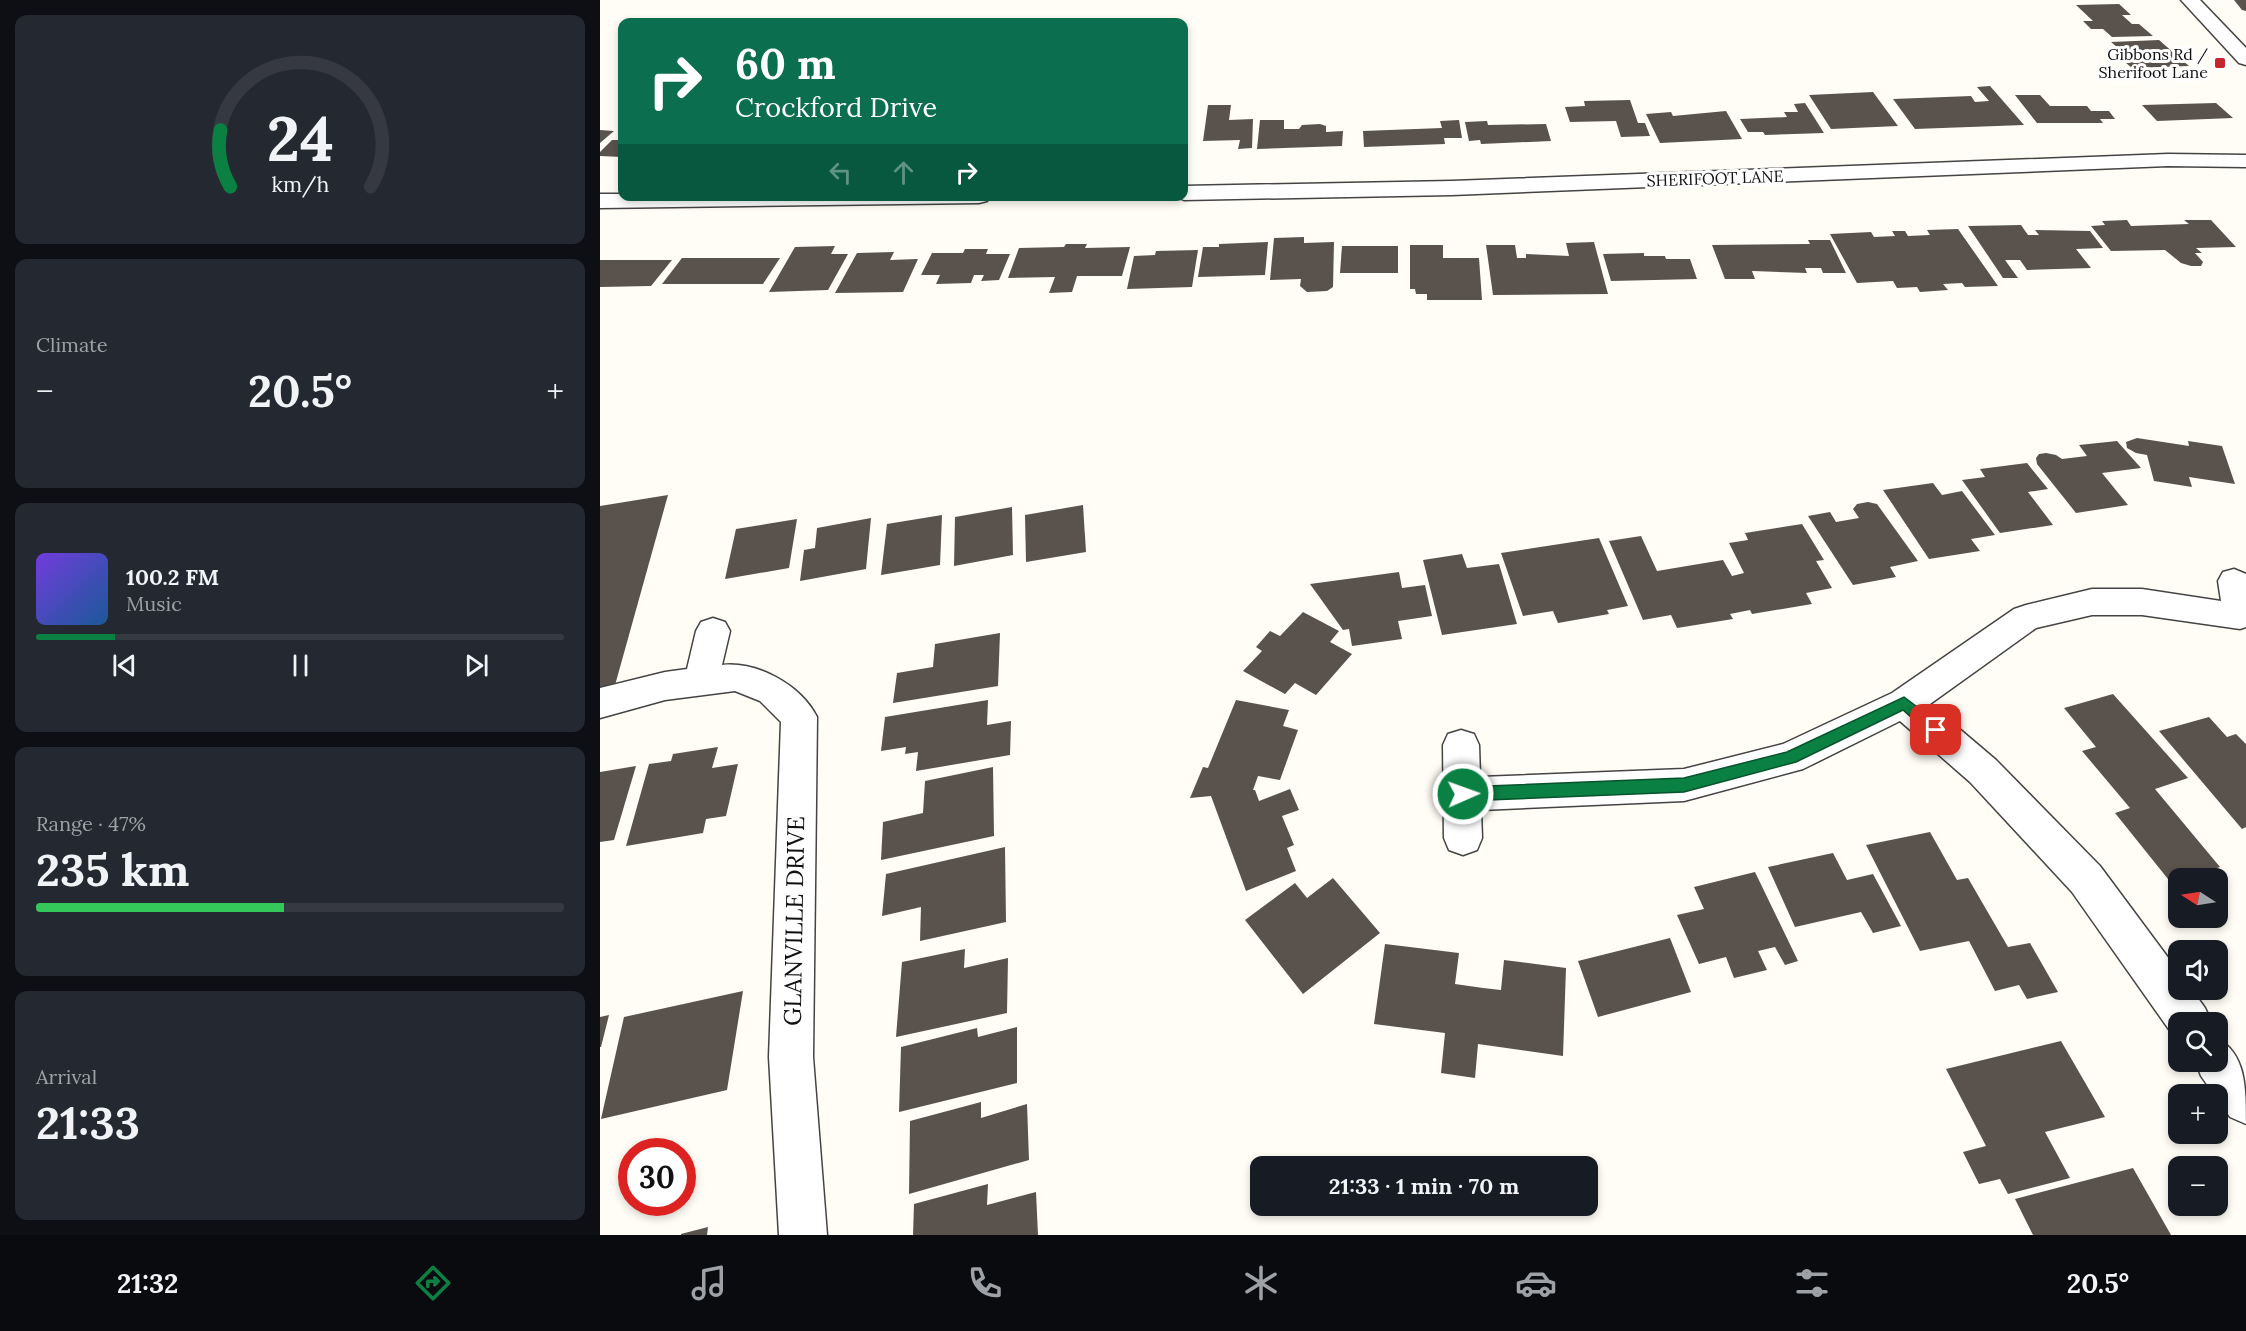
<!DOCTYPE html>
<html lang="en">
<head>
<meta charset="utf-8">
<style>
  :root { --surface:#171b24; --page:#242831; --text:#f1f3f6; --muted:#9ea1a6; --line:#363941; --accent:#0b8043 }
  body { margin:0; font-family:Lora,serif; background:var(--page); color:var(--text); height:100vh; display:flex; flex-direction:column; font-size:22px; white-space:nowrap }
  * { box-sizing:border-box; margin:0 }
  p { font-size:20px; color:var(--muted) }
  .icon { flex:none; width:33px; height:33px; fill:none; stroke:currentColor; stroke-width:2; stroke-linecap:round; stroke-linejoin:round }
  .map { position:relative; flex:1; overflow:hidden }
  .sheet { display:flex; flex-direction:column; gap:15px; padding:15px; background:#0d0f14; width:600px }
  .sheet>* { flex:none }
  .guide { position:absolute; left:18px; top:18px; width:570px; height:183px; border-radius:12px; box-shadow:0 3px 9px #0003; background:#0b6e4f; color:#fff; overflow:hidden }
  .needle { width:39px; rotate:282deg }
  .tools { position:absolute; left:1568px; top:868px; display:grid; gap:12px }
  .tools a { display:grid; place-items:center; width:60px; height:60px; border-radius:12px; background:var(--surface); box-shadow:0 3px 9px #0003; font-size:30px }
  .speed { position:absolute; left:18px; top:1138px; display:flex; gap:12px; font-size:30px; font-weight:700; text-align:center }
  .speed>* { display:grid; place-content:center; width:78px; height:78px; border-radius:50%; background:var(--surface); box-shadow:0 3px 9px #0003; line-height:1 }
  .speed .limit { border:9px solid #d22; background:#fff; color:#111 }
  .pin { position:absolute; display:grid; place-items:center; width:51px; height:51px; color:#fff; margin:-26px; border-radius:12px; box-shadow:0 3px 9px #0006 }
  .me { position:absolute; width:66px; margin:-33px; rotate:88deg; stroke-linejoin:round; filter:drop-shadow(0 0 4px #0008) }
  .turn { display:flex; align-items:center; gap:21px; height:126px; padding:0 18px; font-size:27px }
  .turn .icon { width:78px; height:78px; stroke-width:2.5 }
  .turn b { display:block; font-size:42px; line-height:51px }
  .lanes { display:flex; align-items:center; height:57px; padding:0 18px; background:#0003; justify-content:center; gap:30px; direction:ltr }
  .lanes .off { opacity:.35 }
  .big { font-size:45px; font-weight:700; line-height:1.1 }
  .sheet .tile { flex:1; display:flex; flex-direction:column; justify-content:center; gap:9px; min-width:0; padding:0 21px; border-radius:12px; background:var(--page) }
  .sheet .dial { align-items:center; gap:0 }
  .dial svg { height:156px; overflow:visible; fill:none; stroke:var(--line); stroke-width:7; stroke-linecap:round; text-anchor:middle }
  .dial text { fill:var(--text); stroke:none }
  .song { display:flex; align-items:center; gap:18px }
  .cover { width:72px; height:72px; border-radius:9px; background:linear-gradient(135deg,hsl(260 70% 55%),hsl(210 70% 35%)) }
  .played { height:6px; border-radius:3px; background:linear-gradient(90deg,var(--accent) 15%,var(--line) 15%) }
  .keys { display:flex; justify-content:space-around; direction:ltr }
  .heat { display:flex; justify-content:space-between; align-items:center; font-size:33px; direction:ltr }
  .charge { height:9px; border-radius:4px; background:linear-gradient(90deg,#34c759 47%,var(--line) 0) }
  .trip { position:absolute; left:650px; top:1156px; width:348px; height:60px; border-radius:12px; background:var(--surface); box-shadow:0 3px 9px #0003; font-weight:700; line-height:60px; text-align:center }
  .tab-bar { display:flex; height:96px; justify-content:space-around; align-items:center; background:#090b0e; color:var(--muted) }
  .tab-bar .icon { width:42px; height:42px }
  .tab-bar .on { color:var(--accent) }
  .tab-bar b { font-size:27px; color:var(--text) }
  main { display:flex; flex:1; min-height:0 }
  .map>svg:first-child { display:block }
  .building { fill:#5a524d }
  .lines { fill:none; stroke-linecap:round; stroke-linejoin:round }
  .minor-casing { stroke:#444; stroke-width:3 }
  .minor { fill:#fff; fill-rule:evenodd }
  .route { fill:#0b8043; stroke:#07532c; stroke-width:1.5 }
  .poi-dot { fill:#c4262e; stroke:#fff; stroke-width:2 }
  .labels { text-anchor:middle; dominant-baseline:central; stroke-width:6; stroke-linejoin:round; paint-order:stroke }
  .far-poi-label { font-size:16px; fill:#111; stroke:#fff; text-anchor:end }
  .far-street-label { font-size:16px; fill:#111; stroke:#fff }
  .near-street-label { font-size:24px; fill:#111; stroke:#fff }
</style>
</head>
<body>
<main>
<section class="sheet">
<div class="tile dial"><svg viewBox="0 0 100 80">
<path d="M14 69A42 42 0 1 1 86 69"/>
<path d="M14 69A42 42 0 0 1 9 40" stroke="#0b8043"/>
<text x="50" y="56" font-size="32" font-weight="700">24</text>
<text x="50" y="72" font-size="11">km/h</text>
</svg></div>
<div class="tile"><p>Climate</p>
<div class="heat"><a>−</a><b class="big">20.5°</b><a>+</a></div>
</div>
<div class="tile">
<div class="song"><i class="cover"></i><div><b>100.2 FM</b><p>Music</p></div></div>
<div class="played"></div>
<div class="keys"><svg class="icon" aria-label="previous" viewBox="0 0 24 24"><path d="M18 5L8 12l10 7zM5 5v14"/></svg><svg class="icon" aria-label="pause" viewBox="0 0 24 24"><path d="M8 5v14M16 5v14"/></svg><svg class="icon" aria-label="next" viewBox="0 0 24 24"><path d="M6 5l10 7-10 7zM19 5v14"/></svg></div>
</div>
<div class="tile"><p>Range · 47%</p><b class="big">235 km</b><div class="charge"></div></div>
<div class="tile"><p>Arrival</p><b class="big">21:33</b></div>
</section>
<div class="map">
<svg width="1646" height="1235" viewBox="0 0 1646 1235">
  <rect width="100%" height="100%" fill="#fffdf5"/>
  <g class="building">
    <path d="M1634 0H1646V11L1642 10Z"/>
    <path d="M1519 4 1531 15H1522L1532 24H1539L1553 36 1512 37 1503 29H1491L1483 21H1493L1476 5Z"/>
    <path d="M1559 40 1589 66 1532 68 1526 63H1520L1511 54 1524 53 1511 42Z"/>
    <path d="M1390 86 1424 125 1315 129 1293 99 1371 96 1375 102 1389 101 1377 87Z"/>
    <path d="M1273 92 1298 126 1231 129 1209 95Z"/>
    <path d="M1415 95H1440L1450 106H1487L1491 111H1509L1515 119H1500L1503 123H1437Z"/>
    <path d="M1030 100 1038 123H1045L1050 136 1021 137 1016 121 970 122 965 107 985 106 984 101Z"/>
    <path d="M1205 103 1224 133 1165 135 1163 132H1148L1140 119 1187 117 1184 112H1198L1194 104Z"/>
    <path d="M1616 103 1633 118 1557 121 1542 105Z"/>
    <path d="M608 105H631L629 120 653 119 652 148 638 149 640 140 603 141Z"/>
    <path d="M1126 111 1142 139 1060 143 1046 114 1071 112 1073 116Z"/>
    <path d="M660 120H684V129H699L702 125 720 124 726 126V132L743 131 742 146 657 149Z"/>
    <path d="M859 120 862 138H844L845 144 764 147 763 131 842 128 840 121Z"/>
    <path d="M887 121 888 125 946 124 951 141 881 144 880 140 869 141 865 122Z"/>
    <path d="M0 130 14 131 0 143Z"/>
    <path d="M12 140H22V157L0 156V152Z"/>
    <path d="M1527 220 1531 226 1589 224 1584 220H1611L1636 247 1596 248 1602 253H1595L1603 262 1601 266H1591L1581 263 1565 250 1511 251 1491 226 1505 225 1502 221Z"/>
    <path d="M1421 225 1428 235H1439L1435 230 1490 231 1503 248 1476 249 1491 268 1427 270 1420 260H1405L1418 278H1403L1368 226Z"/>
    <path d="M1358 229 1398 286 1365 287 1362 283 1343 284 1348 290 1320 292 1317 287 1297 288 1293 281 1257 283 1230 234 1271 232 1274 237 1295 236 1292 231H1305L1308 236 1330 235 1327 230Z"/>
    <path d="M704 237V243L734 242 733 287 727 291 707 292 700 286 701 279 670 280 674 238Z"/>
    <path d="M1208 240H1230L1246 273H1223L1221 268H1205L1207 273 1152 271 1155 279H1125L1112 245 1210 244Z"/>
    <path d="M668 242 665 275 598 277 603 247H619V244Z"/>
    <path d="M994 242 1008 294 893 295 886 245H915L917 258H926V254L969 256 966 243Z"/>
    <path d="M466 244H487L485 248 530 247 522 276H477L472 292 449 293 455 277 408 278 419 248 464 247Z"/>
    <path d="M810 245H843V258H879L882 300H827V294H816L815 289H810Z"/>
    <path d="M235 246 231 254H248L228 290 169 292 195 247Z"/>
    <path d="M742 246H798V273H740Z"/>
    <path d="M365 249H388L386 254H410L399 280 381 281 384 275H374L371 283 336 284 340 275H321L332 253H363Z"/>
    <path d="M598 250 592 287 527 289 534 256 555 255 556 251Z"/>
    <path d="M294 252 290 260 318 259 303 292 235 293 257 253Z"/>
    <path d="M1044 253V256H1065L1066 259H1090L1097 279 1011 281 1003 254Z"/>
    <path d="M82 258H180L163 284H62Z"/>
    <path d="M0 260H72L51 286 0 287Z"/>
    <path d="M1537 438 1589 446 1588 441 1622 446 1635 484 1589 477 1592 487 1554 481 1547 455 1536 453 1527 448 1526 442Z"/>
    <path d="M1517 441 1541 468 1502 473 1528 505 1476 513 1437 464 1436 458 1439 454 1446 453 1456 455 1462 459 1487 456 1479 445Z"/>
    <path d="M1427 463 1448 489 1428 492 1453 525 1400 533 1362 480 1385 477 1380 469Z"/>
    <path d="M1333 483 1342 495 1362 491 1395 535 1371 539 1380 551 1329 559 1283 490Z"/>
    <path d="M68 495 12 696 0 698V506Z"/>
    <path d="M1268 502 1277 504 1318 561 1290 567 1296 577 1253 585 1208 516 1230 512 1236 522 1259 518 1253 509 1257 504Z"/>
    <path d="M483 505 486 552 426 562 425 515Z"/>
    <path d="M412 507 413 555 354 566 355 517Z"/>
    <path d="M342 515 340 565 281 575 287 524Z"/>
    <path d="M271 518 266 569 200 581 204 550 215 548 217 528Z"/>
    <path d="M197 519 189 568 125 579 136 529Z"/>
    <path d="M1202 524 1224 560 1216 561 1232 588 1206 593 1212 604 1152 614 1150 610 1130 614 1133 619 1077 628 1071 615 1043 620 1009 541 1041 536 1057 571 1123 560 1132 576 1144 573 1129 543 1148 540 1145 533Z"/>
    <path d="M999 538 1028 606 1007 610 1009 614 958 623 953 611 923 616 901 553Z"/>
    <path d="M862 554 867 568 899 564 917 624 842 635 823 560Z"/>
    <path d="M799 572 802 588 825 585 832 616 798 621 802 639 752 646 749 629 743 630 710 584Z"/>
    <path d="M703 612 739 631 730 642 752 654 716 695 695 683 685 694 643 671 662 651 656 647 670 631 680 636Z"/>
    <path d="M400 633 398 686 293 703 297 673 333 667 335 644Z"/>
    <path d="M1513 694 1588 778 1555 789 1620 867 1585 879H1578V882L1572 884 1515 813 1530 808 1482 751 1496 747 1464 708Z"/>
    <path d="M388 700 387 725 411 721 410 755 316 771 318 752 305 754 306 747 281 751 285 717Z"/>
    <path d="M636 700 689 710 683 726 698 730 680 780 658 776 653 790H655L659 801 690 789 699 810 682 816 694 845 687 848 696 871 646 891 611 796 590 798 603 767 608 768Z"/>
    <path d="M1609 717 1627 737 1636 734 1646 744V827L1642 829 1559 731Z"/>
    <path d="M118 747 112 768 138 764 126 816 106 819 103 833 26 846 49 764 71 761 73 754Z"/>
    <path d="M36 766 14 840 0 842V772Z"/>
    <path d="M393 767 394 836 281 860 283 822 323 813 325 781Z"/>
    <path d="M1330 832 1357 880 1368 878 1408 947 1430 943 1458 992 1427 999 1419 985 1395 991 1369 941 1320 951 1266 845Z"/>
    <path d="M405 847 406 922 320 941 321 907 282 916 286 874Z"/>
    <path d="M1233 853 1247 880 1273 874 1301 926 1273 933 1261 912 1195 927 1168 867Z"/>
    <path d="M1155 872 1198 961 1185 965 1175 947 1158 951 1167 970 1134 978 1126 957 1099 964 1077 915 1104 909 1094 887Z"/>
    <path d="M733 878 780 933 703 994 645 920 695 883 707 898Z"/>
    <path d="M1070 938 1091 992 998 1017 978 961Z"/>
    <path d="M785 944 859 953 855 984 883 988 901 990 904 960 966 968 963 1056 878 1044 875 1078 841 1073 845 1033 774 1024Z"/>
    <path d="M365 949 364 968 408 958 407 1013 296 1037 302 962Z"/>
    <path d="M143 991 127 1090 1 1119 24 1017Z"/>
    <path d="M9 1015 1 1047H0V1017Z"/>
    <path d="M417 1027V1083L299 1112 301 1047 377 1028 378 1037Z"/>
    <path d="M1461 1041 1505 1117 1445 1132 1470 1178 1408 1194 1400 1179 1379 1184 1363 1152 1386 1146 1346 1069Z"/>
    <path d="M381 1102V1118L427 1104 429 1160 309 1194 310 1121Z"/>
    <path d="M1533 1168 1571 1235H1433L1415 1199Z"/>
    <path d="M388 1184 387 1205 436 1192 438 1235H313L314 1204Z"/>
    <path d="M108 1227 107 1235H81V1234Z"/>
  </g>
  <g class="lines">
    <g class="minor-casing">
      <g id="minor">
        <path d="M1581 0H1600L1646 48V65L1639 63Z"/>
        <path d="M1568 154 1646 155V167L1568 166 852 195 584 200 575 196H584V186L852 181Z"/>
        <path d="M0 194H22V196H390L387 201 379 203 0 208Z"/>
        <path d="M1634 569 1646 574V627L1640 629 1542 615H1492L1436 628 1330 704 1396 760 1500 866 1578 971V990H1592L1605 1008 1612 1023H1578V1040L1575 1038 1472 892 1370 782 1300 721 1203 769 1084 801 881 810 882 838 877 850 863 855 849 850 844 838 843 745 848 734 861 730 874 734 879 745 880 777 1084 769 1183 744 1292 693 1414 609 1426 605 1492 589H1542L1621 601 1618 581 1623 572Z"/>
        <path d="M113 618 125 622 130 631 122 665C157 661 201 685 217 717L213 1057 227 1235H179L169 1057 181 722 160 701 135 691 65 700 0 718V688L65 672 87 669 96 631 101 622Z"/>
        <path d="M1617 1038C1646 1054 1646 1087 1646 1124L1630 1117 1601 1076 1596 1062H1617Z"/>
      </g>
    </g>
    <use href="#minor" class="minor"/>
  </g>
  <path class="route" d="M1304 697 1341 725 1343 730 1341 734 1336 736 1330 734 1303 710 1196 762 1084 792 863 801 857 799 855 794 857 789 863 787 1084 778 1187 752Z"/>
  <rect class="poi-dot" x="1614" y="57" width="12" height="12" rx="3"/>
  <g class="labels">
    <g class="far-poi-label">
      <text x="1608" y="54">Gibbons Rd /<tspan x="1608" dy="18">Sherifoot Lane</tspan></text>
    </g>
    <g class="far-street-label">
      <text transform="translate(1115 178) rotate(-2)">SHERIFOOT LANE</text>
    </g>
    <g class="near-street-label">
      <text transform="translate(194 921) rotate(-89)">GLANVILLE DRIVE</text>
    </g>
  </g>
</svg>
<div class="tools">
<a><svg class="needle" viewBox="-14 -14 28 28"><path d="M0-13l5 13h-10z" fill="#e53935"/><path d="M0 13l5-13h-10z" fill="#9ea1a6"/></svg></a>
<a><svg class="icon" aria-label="sound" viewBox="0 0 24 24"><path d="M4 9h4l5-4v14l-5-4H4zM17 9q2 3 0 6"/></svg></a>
<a><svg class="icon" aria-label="search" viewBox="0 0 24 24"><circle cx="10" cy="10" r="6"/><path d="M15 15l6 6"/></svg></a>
<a>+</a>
<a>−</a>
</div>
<div class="speed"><div class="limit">30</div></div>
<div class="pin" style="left:1336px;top:730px;background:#d93025"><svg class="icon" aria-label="arrive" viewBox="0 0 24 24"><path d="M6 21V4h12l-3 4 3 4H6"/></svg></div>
<svg class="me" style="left:863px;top:794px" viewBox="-20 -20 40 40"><circle r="17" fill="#0b8043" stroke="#fff" stroke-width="3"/><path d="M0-11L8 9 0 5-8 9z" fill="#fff"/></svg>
<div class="trip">21:33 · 1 min · 70 m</div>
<div class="guide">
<div class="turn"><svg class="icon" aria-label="right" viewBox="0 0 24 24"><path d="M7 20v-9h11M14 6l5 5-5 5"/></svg><div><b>60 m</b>Crockford Drive</div></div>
<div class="lanes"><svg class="icon off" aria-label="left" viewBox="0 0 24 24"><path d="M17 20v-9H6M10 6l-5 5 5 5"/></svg><svg class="icon off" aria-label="ahead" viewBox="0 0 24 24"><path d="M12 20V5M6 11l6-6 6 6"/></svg><svg class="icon" aria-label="right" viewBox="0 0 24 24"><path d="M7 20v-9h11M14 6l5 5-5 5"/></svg></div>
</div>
</div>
</main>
<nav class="tab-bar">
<b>21:32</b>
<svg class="icon on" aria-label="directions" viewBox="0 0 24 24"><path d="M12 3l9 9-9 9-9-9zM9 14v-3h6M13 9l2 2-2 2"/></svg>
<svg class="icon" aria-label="music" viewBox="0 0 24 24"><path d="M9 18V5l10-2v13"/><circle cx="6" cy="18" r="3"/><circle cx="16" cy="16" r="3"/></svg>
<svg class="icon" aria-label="phone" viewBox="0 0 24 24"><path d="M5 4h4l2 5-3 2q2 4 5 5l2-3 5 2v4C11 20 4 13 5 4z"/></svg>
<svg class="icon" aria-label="climate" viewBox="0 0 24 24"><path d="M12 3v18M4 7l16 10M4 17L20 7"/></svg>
<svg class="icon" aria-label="car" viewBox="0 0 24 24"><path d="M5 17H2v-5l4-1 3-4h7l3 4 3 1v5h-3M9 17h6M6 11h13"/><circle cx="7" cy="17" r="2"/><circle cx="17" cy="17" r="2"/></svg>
<svg class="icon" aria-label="filters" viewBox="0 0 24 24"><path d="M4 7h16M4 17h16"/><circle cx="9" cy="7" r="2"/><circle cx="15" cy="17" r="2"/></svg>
<b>20.5°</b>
</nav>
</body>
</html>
